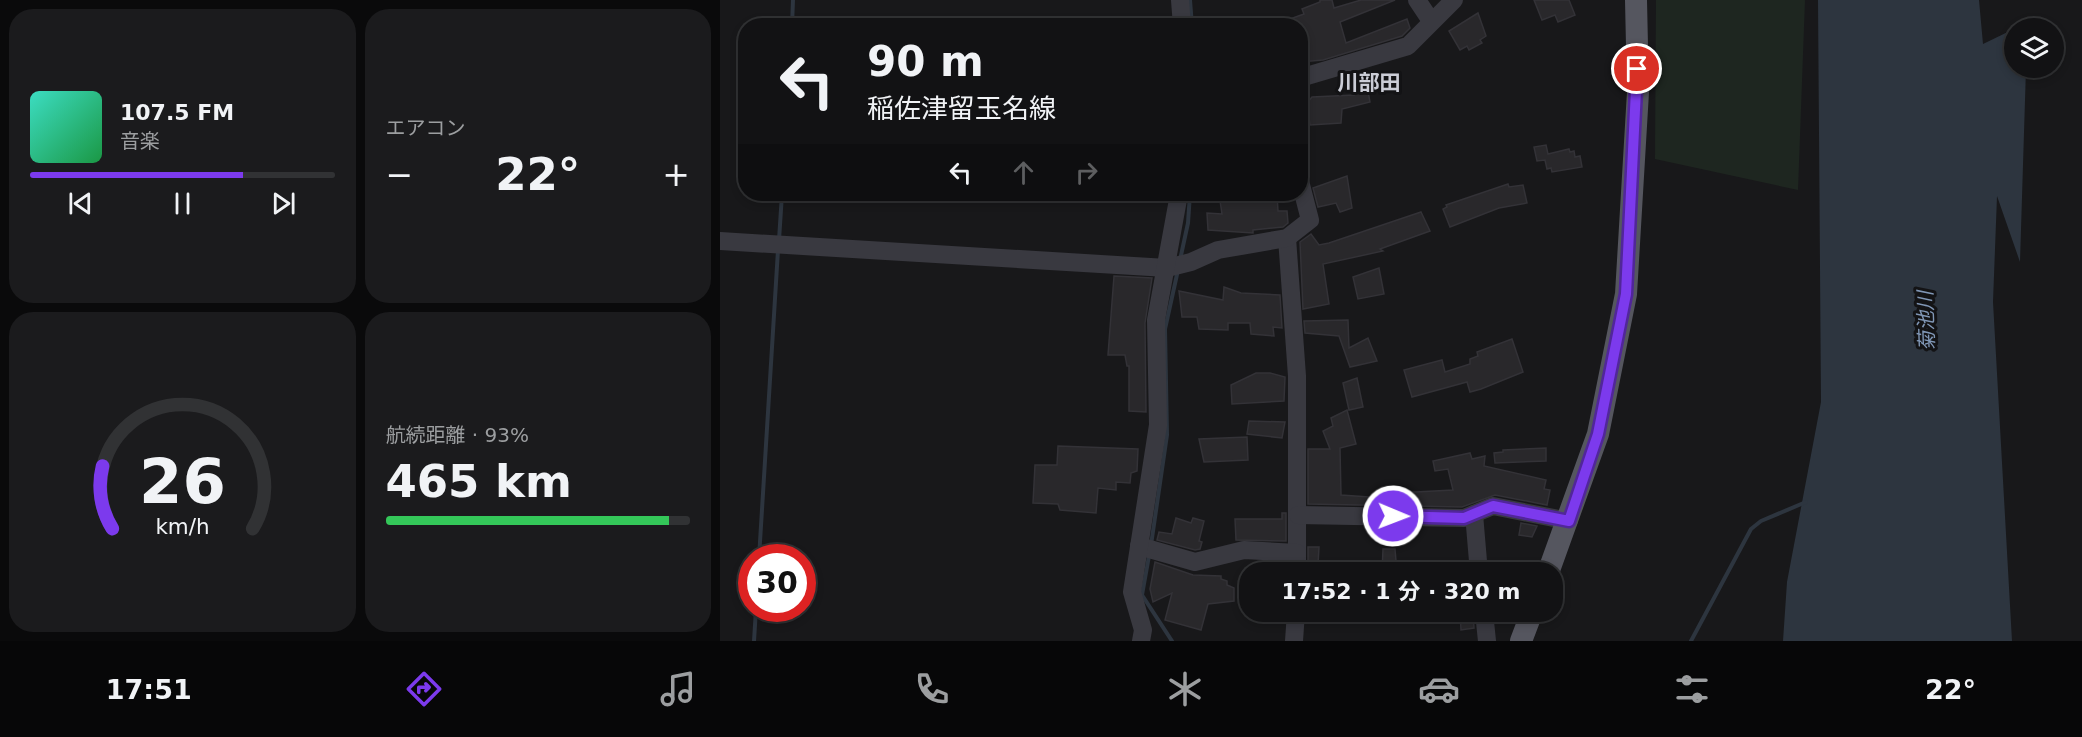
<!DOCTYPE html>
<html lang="ja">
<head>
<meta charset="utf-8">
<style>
  :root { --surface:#121214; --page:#1b1b1d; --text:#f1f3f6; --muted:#9c9ea0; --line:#313234; --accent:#7c3aed }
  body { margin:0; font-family:"DejaVu Sans","Noto Sans JP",sans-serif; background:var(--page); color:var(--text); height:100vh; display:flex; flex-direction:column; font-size:22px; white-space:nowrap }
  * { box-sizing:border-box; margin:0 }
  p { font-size:20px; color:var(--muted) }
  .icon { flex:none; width:33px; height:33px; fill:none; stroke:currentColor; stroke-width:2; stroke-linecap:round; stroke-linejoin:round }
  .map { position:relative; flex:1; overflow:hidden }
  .drawer { display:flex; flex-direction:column; gap:9px; padding:9px; background:#0a0a0b; width:720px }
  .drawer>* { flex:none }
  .top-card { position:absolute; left:18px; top:18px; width:570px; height:183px; border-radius:24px; box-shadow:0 3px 9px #0003,0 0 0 2px var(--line); background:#121214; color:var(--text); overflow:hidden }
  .buttons { position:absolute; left:1284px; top:18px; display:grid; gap:12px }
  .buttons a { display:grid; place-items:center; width:60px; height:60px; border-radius:50%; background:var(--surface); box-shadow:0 3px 9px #0003,0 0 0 2px var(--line); font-size:30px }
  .speed { position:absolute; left:18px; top:544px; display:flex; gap:12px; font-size:30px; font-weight:700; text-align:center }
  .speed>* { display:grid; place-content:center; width:78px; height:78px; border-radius:50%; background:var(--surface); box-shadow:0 3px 9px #0003,0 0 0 2px var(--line); line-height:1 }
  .speed .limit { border:9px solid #d22; background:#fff; color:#111 }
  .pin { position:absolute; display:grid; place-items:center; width:51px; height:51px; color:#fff; margin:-26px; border:3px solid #fff; border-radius:50%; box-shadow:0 2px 6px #0007 }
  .me { position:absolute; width:66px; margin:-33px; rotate:91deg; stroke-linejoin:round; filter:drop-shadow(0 0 4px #0008) }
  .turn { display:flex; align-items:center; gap:21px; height:126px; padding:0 30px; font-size:27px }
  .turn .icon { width:78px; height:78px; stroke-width:2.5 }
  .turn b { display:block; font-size:42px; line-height:51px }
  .lanes { display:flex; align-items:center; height:57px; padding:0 30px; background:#0003; justify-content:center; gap:30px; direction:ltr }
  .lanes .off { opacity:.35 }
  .big { font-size:45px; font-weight:700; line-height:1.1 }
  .drawer .tile { flex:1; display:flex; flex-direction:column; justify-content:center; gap:9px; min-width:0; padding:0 21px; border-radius:24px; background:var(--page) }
  .drawer .dial { align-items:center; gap:0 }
  .dial svg { height:156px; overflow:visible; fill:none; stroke:var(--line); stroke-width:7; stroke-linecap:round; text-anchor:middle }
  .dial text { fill:var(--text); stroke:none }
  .song { display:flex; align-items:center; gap:18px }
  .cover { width:72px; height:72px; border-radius:9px; background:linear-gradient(135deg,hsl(170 70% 55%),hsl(140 70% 35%)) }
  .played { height:6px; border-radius:3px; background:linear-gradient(90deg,var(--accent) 70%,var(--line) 70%) }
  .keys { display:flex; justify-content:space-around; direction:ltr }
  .heat { display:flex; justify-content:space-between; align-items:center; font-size:33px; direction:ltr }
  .charge { height:9px; border-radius:4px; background:linear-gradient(90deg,#34c759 93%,var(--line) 0) }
  .drawer .tiles { flex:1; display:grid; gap:9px; grid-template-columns:repeat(2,1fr) }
  .trip { position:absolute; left:519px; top:562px; width:324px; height:60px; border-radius:24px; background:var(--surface); box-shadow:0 3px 9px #0003,0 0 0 2px var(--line); font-weight:700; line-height:60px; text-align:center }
  .dock { display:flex; height:96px; justify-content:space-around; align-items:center; background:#070708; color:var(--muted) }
  .dock .icon { width:42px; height:42px }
  .dock .on { color:var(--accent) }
  .dock b { font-size:27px; color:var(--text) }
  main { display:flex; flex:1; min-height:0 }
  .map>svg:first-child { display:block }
  .green { fill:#1e2620 }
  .water { fill:#2d353f }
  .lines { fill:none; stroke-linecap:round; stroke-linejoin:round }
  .stream { stroke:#2d353f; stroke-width:4 }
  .building { fill:#29282b; stroke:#333237; stroke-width:1.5 }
  .minor { stroke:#393940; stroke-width:18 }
  .major { stroke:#55565f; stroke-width:22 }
  .route-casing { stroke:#51269a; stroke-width:15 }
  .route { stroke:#7c3aed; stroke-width:10 }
  .labels { text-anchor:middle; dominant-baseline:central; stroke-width:6; stroke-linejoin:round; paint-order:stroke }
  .water-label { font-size:20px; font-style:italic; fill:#8097b6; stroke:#131315 }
  .quarter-label { font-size:21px; font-weight:bold; fill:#cbcdd6; stroke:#131315 }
</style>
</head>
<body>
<main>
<section class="drawer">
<div class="tiles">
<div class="tile">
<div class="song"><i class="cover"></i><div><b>107.5 FM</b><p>音楽</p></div></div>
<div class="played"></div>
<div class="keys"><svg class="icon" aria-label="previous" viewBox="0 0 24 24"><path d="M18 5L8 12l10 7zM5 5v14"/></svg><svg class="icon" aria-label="pause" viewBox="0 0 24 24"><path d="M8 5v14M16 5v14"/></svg><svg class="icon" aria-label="next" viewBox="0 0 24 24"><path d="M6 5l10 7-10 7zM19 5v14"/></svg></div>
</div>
<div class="tile"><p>エアコン</p>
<div class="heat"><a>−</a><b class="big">22°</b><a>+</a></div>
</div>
<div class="tile dial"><svg viewBox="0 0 100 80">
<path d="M14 69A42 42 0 1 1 86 69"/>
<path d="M14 69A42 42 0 0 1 9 37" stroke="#7c3aed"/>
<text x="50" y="56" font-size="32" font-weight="700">26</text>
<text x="50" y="72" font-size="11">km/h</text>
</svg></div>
<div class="tile"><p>航続距離 · 93%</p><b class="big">465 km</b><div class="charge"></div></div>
</div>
</section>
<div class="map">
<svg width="1362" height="641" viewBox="0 0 1362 641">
  <rect width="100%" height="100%" fill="#18181a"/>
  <path class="green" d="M936 0H1085L1078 190 935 159Z"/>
  <path class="water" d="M1098 0H1259L1263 44 1294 29V68H1306L1300 262 1277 196 1273 302 1292 641H1063L1067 582 1101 402Z"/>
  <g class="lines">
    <g class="stream">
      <path d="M470 0 472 26"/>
      <path d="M72 26 73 0"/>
      <path d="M59 240 62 194"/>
      <path d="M460 260 468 223 470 194"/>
      <path d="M431 545 447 435 445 329 458 270"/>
      <path d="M429 556 422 595 452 641"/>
      <path d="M39 558 58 250"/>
      <path d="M34 641 36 609"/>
      <path d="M971 641 1031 529 1041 521 1086 502"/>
    </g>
  </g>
  <g class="building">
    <path d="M600 0H612L614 8 641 0H675L620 22 626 43 687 19 690 28 682 36 603 60 580 62V26L556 24 584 14 582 9 600 2Z"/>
    <path d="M814 0H849L855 15 838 22 835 15 822 20Z"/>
    <path d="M758 13 766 36 760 40 762 43 749 50 747 46 740 50 729 31Z"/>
    <path d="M647 86 650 102 622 109 621 123 590 125 587 103 592 97 634 95 633 90Z"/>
    <path d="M826 145 828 154 849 149 850 152 854 151 855 157 860 156 862 167 832 172 831 168 827 169 825 160 817 161 814 147Z"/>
    <path d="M627 176 632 208 620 212 616 203 598 207 593 188Z"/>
    <path d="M788 184 789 187 803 185 807 203 779 208 730 227 723 209 727 207 726 205Z"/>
    <path d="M499 194H557L558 211H567L568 223 563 227 533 230V233L488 230 487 213 502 214Z"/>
    <path d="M701 212 710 231 660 249 663 251 603 264 609 304 583 309 580 242 591 234 599 245 609 243Z"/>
    <path d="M659 268 664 294 638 299 633 277Z"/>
    <path d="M394 276 432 278 425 323 426 412 409 411V366H407L405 355H388Z"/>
    <path d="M504 287 521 293 560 295 562 328 553 327 554 336 531 334 530 323H508V330L479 329 477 317H462L459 291 503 300Z"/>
    <path d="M628 320 629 348 648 338 657 361 630 367 619 336 585 333 584 321Z"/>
    <path d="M792 339 803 372 761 389 750 392 747 382 692 397 684 370 722 360 725 372 750 364V359L758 356 757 352Z"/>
    <path d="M536 373H550L565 377 564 401 512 404 511 385Z"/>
    <path d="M637 378 643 407 629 410 623 383Z"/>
    <path d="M627 410 636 444 620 448 621 495 678 499 677 493 733 490 728 469 715 471 713 461 750 453 752 459 765 456 764 466 826 480 824 489 830 490 827 505 775 495 742 507 588 504V449H610L603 431 613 426 611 418Z"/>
    <path d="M529 421 565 422 562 438 527 434Z"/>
    <path d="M527 437 528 460 484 462 479 439Z"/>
    <path d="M338 446 418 449 417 471 411 473 410 483 396 482V490L378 488 376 513 340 510 338 504 313 503 315 465H337Z"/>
    <path d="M826 448V461L775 463 774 453 783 452V450Z"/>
    <path d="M562 513H566V541L516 540 515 519H562Z"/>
    <path d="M456 518 471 523 473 518 484 521 479 541 482 542 480 549 475 550 437 540 439 532 452 534Z"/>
    <path d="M801 523 817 526 812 537 799 535Z"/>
    <path d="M588 547H599L598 565H595V573H588Z"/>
    <path d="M663 549H675L676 561 694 562V573H662Z"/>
    <path d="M435 562 473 575 501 576V579L507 581V585L514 588V601L488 604 481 630 445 620 452 593 433 602 430 589Z"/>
    <path d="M740 612H753L754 628 741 630Z"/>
  </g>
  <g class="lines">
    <g class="minor">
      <path d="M460 0 462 26"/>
      <path d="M697 0 711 21"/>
      <path d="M580 78 688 46 734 0"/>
      <path d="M567 238 577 376V573"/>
      <path d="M0 241 447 268 471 262 498 250 567 238 590 220 580 181"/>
      <path d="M754 514 759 573"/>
      <path d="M578 515 744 518 773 506 849 521"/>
      <path d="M419 546 475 562 524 550 577 553"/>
      <path d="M764 612 767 641"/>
      <path d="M421 641 423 630 412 592 438 425 436 320 459 194"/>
      <path d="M574 641 576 612"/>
    </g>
    <g class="major">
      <path d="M828 573 878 434 906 294 918 92 916 0"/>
      <path d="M801 641 812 612"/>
    </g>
  </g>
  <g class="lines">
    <g class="route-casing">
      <path id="route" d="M673 516 744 518 773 506 849 521 878 434 906 294 917 69"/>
    </g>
    <use href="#route" class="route"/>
  </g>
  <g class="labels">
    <g class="water-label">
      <text transform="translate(1206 321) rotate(-92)">菊池川</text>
    </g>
    <g class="quarter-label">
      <text x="649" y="83">川部田</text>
    </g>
  </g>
</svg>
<div class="buttons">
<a><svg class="icon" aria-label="layers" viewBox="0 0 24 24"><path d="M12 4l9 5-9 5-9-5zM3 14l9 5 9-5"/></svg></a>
</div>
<div class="speed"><div class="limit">30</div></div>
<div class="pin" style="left:917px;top:69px;background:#d93025"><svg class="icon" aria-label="arrive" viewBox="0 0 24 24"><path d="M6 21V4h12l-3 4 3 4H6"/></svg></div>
<svg class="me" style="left:673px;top:516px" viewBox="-20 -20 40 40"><circle r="17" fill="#7c3aed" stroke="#fff" stroke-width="3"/><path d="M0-11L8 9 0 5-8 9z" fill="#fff"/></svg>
<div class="trip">17:52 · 1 分 · 320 m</div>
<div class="top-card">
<div class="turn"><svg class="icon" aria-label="left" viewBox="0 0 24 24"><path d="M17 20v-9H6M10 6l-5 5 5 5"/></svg><div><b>90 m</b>稲佐津留玉名線</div></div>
<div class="lanes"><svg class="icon" aria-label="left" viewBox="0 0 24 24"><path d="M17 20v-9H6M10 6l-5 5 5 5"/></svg><svg class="icon off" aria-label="ahead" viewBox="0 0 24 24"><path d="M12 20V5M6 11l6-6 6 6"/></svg><svg class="icon off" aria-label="right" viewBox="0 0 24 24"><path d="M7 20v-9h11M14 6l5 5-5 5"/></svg></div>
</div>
</div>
</main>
<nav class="dock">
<b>17:51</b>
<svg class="icon on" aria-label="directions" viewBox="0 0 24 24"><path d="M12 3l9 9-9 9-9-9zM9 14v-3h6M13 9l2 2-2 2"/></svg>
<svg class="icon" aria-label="music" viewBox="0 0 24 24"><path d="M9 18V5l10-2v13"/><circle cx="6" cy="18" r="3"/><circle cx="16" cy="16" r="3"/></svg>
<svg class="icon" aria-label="phone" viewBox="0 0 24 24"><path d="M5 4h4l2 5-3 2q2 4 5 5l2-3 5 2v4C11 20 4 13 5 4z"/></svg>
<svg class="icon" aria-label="climate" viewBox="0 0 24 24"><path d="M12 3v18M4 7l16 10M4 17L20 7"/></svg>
<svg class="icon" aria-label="car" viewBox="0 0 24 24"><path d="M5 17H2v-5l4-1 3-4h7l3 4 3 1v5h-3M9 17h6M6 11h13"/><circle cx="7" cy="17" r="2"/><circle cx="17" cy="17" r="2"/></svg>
<svg class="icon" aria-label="filters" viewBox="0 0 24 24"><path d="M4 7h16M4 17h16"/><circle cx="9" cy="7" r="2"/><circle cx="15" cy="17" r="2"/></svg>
<b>22°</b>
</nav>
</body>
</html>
